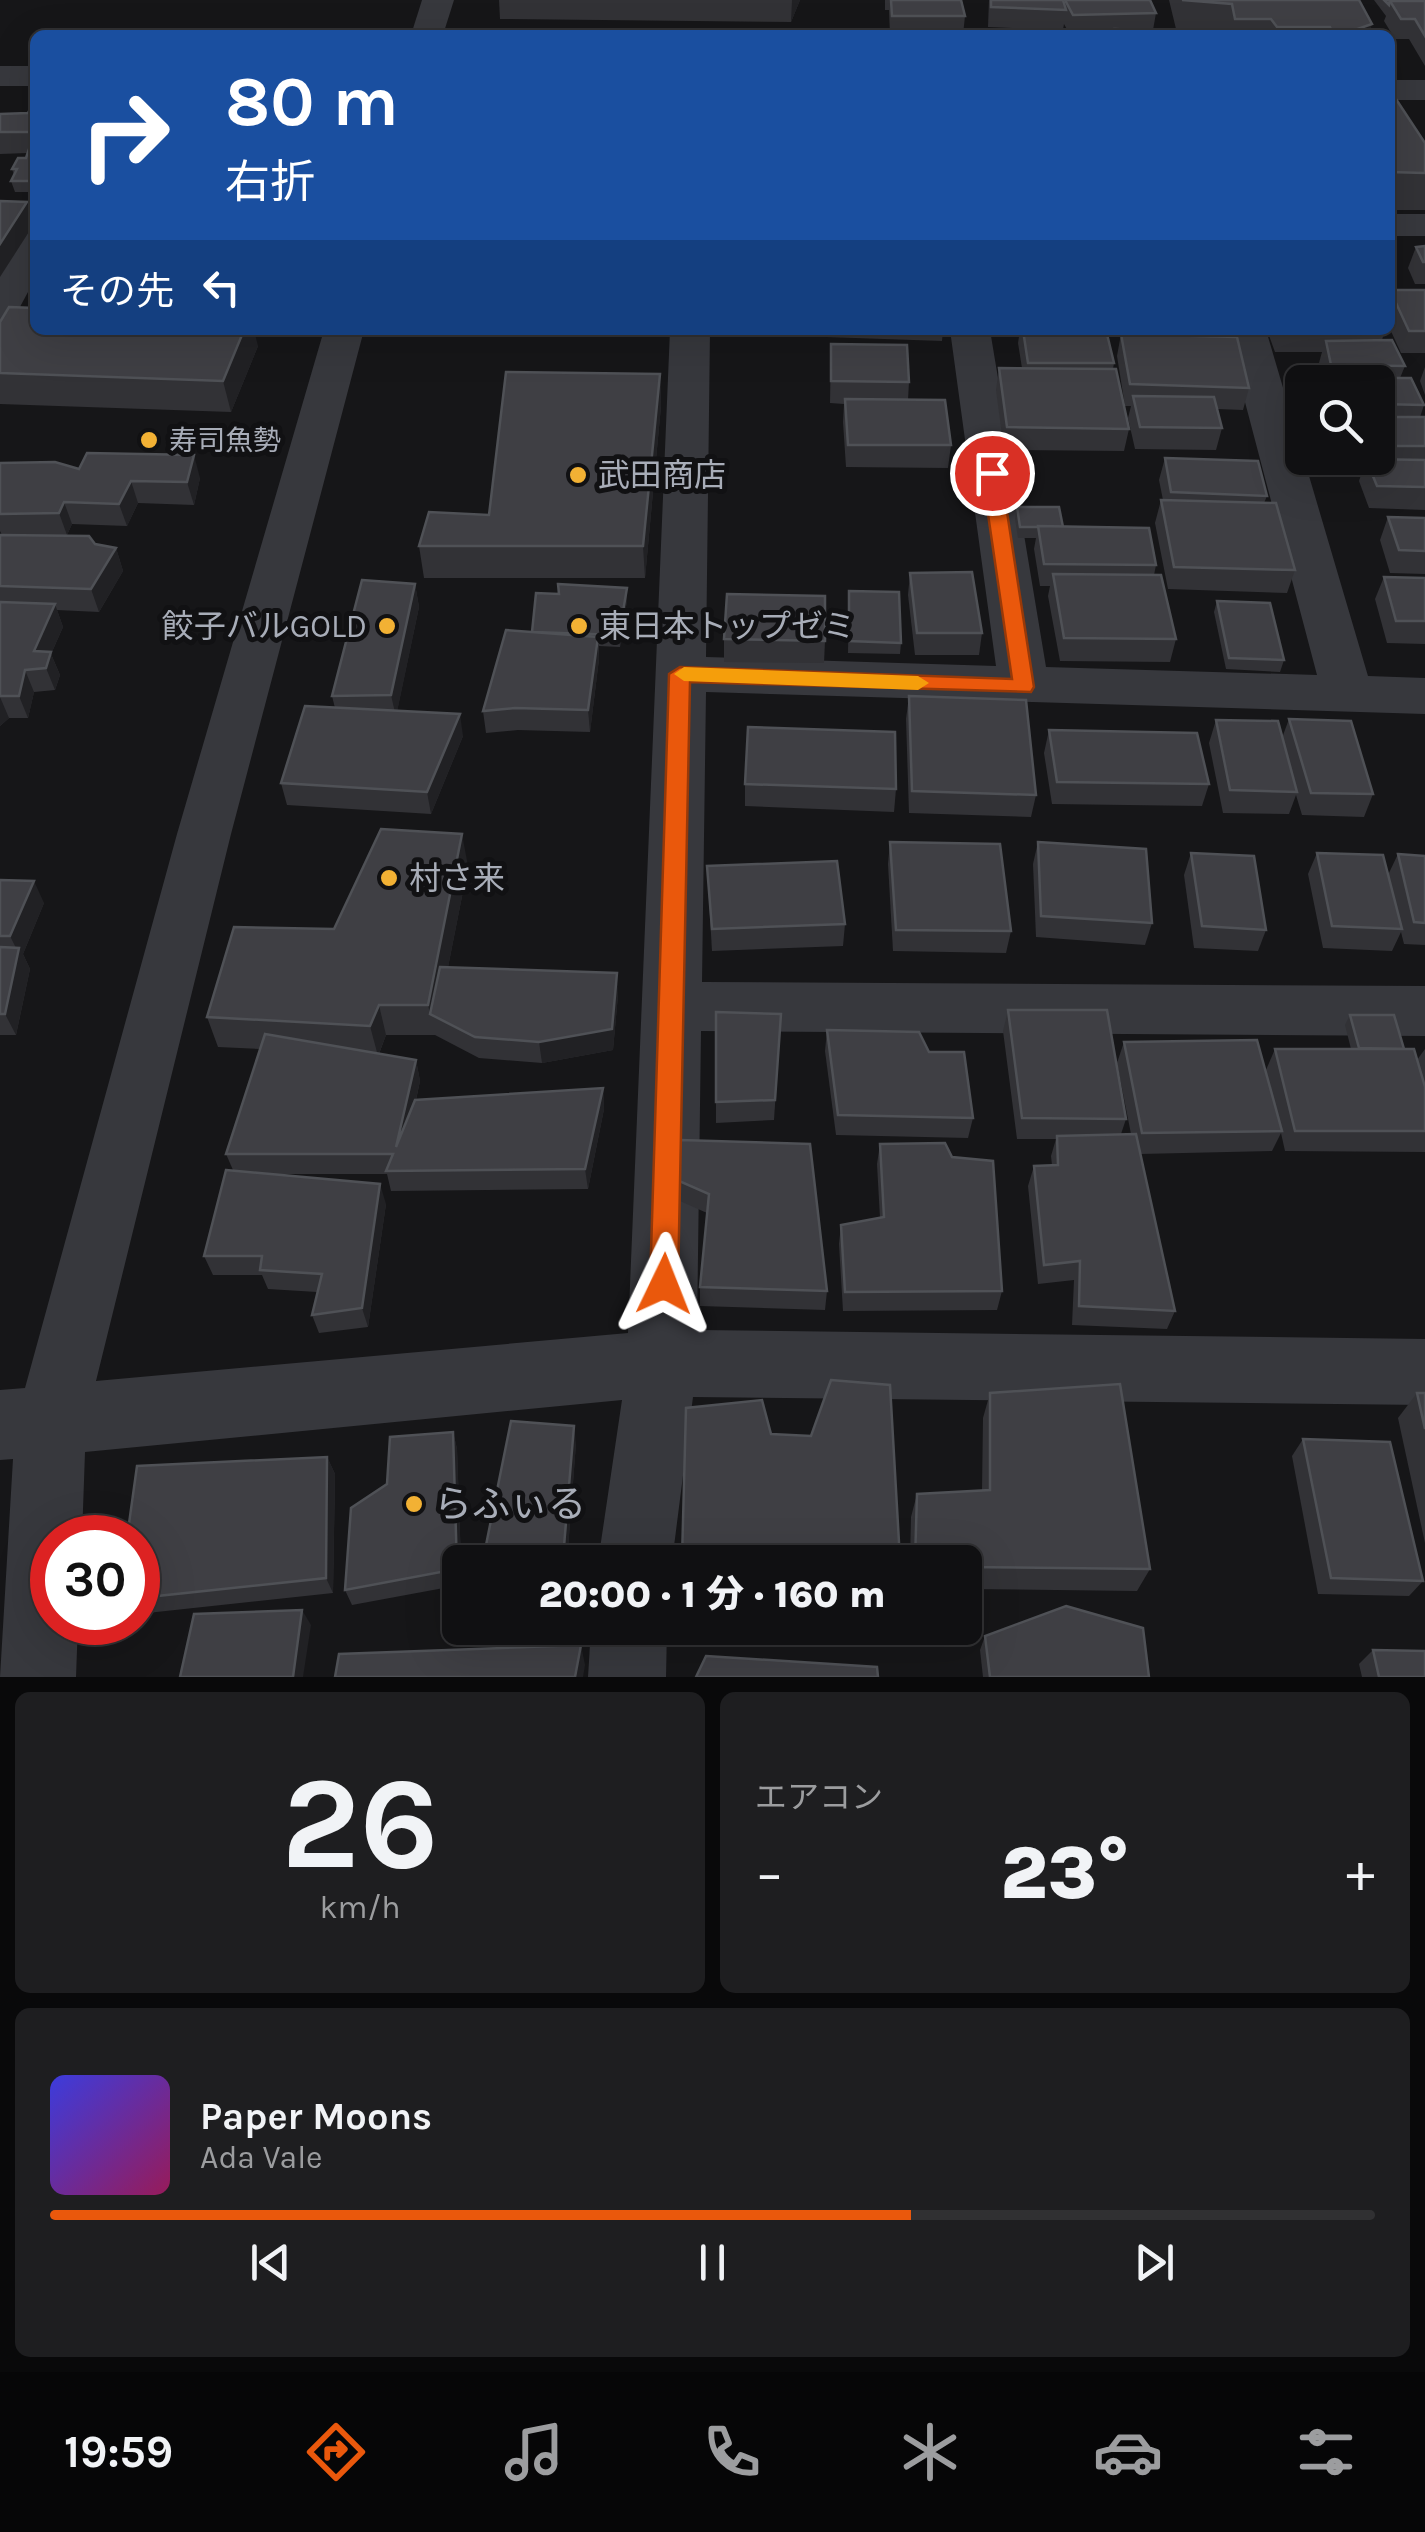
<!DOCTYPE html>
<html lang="ja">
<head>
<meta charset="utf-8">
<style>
  :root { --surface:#101012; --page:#1e1e20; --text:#f1f3f6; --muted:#9c9d9f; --line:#303032; --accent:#ea580c }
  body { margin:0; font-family:Karla,"Noto Sans JP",sans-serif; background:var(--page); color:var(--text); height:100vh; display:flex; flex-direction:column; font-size:38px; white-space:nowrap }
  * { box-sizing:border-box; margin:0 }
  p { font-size:32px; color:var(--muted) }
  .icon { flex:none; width:55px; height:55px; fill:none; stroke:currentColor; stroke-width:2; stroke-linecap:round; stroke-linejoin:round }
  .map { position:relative; height:1677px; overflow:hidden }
  .sheet { display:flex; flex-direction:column; gap:15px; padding:15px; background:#09090a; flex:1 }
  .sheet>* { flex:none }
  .top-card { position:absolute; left:30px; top:30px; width:1365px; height:305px; border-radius:15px; box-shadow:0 10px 40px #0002,0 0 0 2px var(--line); background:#1a4fa0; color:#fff; overflow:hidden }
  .fabs { position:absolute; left:1285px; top:365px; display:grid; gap:20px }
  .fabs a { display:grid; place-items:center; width:110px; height:110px; border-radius:15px; background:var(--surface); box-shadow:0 10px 40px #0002,0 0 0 2px var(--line); font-size:50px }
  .speed { position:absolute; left:30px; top:1515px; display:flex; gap:20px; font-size:50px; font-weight:700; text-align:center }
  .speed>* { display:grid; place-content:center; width:130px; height:130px; border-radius:50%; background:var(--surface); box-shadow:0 10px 40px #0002,0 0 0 2px var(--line); line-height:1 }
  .speed .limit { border:15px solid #d22; background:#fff; color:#111 }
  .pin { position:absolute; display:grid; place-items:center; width:85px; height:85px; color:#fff; margin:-42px; border:5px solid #fff; border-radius:50%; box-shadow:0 2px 10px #0007 }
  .me { position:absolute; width:110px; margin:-55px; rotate:2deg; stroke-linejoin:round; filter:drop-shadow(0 0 8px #0008) }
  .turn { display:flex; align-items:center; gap:35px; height:210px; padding:0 30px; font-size:45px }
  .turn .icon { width:130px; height:130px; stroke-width:2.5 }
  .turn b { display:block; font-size:70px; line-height:85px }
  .then { display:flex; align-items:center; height:95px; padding:0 30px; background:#0003; gap:20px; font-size:38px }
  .big { font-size:75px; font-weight:800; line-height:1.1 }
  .sheet .widget { flex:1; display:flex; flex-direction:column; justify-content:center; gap:15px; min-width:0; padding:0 35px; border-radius:15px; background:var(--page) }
  .sheet .dial { align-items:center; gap:0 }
  .dial b { font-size:130px; line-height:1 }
  .song { display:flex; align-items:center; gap:30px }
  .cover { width:120px; height:120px; border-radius:15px; background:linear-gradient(135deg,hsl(240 70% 55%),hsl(330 70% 35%)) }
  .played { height:10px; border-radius:5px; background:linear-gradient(90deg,var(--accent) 65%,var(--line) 65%) }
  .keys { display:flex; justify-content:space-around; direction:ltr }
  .heat { display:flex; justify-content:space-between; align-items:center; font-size:55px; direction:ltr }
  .sheet .tiles { flex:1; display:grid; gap:15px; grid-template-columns:1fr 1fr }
  .widget:last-child { grid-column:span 2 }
  .trip { position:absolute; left:442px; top:1545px; width:540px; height:100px; border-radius:15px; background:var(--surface); box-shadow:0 10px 40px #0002,0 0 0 2px var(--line); font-weight:800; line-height:100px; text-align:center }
  .dock { display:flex; height:160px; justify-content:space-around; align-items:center; background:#060607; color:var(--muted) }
  .dock .icon { width:70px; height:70px }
  .dock .selected { color:var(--accent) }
  .dock b { font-size:45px; color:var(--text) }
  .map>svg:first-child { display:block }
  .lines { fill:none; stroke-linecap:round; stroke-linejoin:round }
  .minor { fill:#37383d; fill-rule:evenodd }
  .wall { fill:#323236 }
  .shaded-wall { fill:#212124 }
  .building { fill:#3f3f44; stroke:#4f5156; stroke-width:2.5 }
  .route { fill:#ea580c; stroke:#983908; stroke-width:2.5 }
  .slow { fill:#f59e0b }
  .poi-dot { fill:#f2b134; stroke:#111113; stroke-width:4 }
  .labels { text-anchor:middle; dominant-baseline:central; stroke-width:10; stroke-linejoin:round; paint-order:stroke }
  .far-poi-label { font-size:28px; fill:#a8adb8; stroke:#111113; text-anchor:start }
  .poi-label { font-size:32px; fill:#a8adb8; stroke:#111113; text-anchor:start }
  .near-poi-label { font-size:38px; fill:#a8adb8; stroke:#111113; text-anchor:start }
</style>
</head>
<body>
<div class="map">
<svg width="1425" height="1677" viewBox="0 0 1425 1677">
  <rect width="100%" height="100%" fill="#161618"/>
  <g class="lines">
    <g class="minor">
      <path d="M422 0H454L443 35H411Z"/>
      <rect x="0" y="66" width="35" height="20"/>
      <rect x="1390" y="80" width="35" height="20"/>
      <rect x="1390" y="214" width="35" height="22"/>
      <path d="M35 228V279L14 318 0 321V270L21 232Z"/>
      <path d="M324 330H364L231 834 96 1381 628 1333 670 330H710L706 657 996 666 950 330H990L1046 667 1317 675 1226 330H1266L1368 676 1425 678V714L706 692 702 982 1425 986V1036L701 1031 697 1330 1425 1339V1405L693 1397 672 1562H598L622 1400 85 1452 82 1538H52V1622H78L76 1677H0L13 1459 0 1460V1390L25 1388 177 834Z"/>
      <path d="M591 1628H667L666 1677H588Z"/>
    </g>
  </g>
  <g class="wall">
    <path d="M499 0H800L791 22 500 19Z"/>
    <path d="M885 0H961L965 16 963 35H890L889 10H885Z"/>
    <path d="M989 0H1150L1156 13 1153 30 1156 35H1070L1064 24 1063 30 988 27Z"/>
    <path d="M1169 0H1359L1372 24 1368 35H1226V33L1176 29Z"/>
    <path d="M1374 0H1425V66L1409 39H1395L1384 21 1386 16Z"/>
    <path d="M1390 90 1425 143V210H1390Z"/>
    <path d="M35 101V192H15L11 181 14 175 12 169 26 158 28 153 0 154V114L28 113Z"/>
    <path d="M1425 246V284H1415L1408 268 1416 247Z"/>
    <path d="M1390 290H1425V353H1401L1390 329Z"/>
    <path d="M0 322 258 346 231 412 0 404Z"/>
    <path d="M827 330H943L942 341 826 337Z"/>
    <path d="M1020 330H1106L1114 363 1113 369 1129 429 1124 451 1004 450 996 390 999 368H1022L1018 343Z"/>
    <path d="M1164 330H1204L1206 337 1249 388 1243 410 1217 409 1222 428 1216 450 1135 449 1128 418 1131 406H1125L1117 356 1121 334 1164 336Z"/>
    <path d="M1267 330H1385L1382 340 1405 366 1400 378 1424 405 1420 417H1425V510L1369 508 1359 481 1363 469H1359L1355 458H1378V382H1323L1319 363 1322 352H1275Z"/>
    <path d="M831 344 909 382 908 400 951 445 948 468 846 467 843 422 844 404 830 403Z"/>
    <path d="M1425 367V395L1420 381Z"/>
    <path d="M660 374 661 406 645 578H424L419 546 489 515Z"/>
    <path d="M1165 458 1267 496 1264 503 1295 570 1287 593 1168 589 1155 523 1161 500H1163L1159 480Z"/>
    <path d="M0 463 200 478 194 505 138 503 127 526 72 524 67 535 95 544 116 548 123 571 99 612 57 610 63 627 51 654 60 675 55 690 34 692 28 718H9L0 726V535H2L0 531Z"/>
    <path d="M1017 507 1156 565 1154 575 1176 639 1170 662 1060 661 1048 596 1050 586H1040L1034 549 1036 538H1018L1015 519Z"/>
    <path d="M1388 517 1425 518V574L1390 573 1380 540Z"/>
    <path d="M910 573 982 633 979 655H915L908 595Z"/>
    <path d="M1384 577 1425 578V644L1387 643 1375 599Z"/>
    <path d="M415 584 419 607 397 711 463 736 431 814 287 805 281 783 335 708 332 696Z"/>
    <path d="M849 591 901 643 900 654 848 653Z"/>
    <path d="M627 600 620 647 599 646V659L590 732 518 730 486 733 483 711Z"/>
    <path d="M1217 601 1284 660 1280 672 1226 669 1214 612Z"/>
    <path d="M724 639 825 641 824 663 724 662Z"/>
    <path d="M909 696 1036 795 1031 817 909 813 906 719Z"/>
    <path d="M1289 719 1373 794 1364 817 1302 815 1296 795 1289 814 1223 813 1209 743 1216 720 1282 738Z"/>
    <path d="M1049 730 1209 784 1202 806 1052 804 1044 753Z"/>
    <path d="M745 784 896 789 894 812 745 806Z"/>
    <path d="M890 842 1011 931 1006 953 893 951 888 864Z"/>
    <path d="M1038 842 1152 923 1145 945 1036 937 1033 864Z"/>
    <path d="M1191 853 1266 930 1258 951 1194 948 1184 875Z"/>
    <path d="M1317 853 1388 875 1398 854 1425 856V945L1404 944 1401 932 1392 951 1323 948 1308 874Z"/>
    <path d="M468 866 448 967 618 995 613 1050 542 1063 479 1058 435 1035H386L379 1054 416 1060 420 1081 416 1100 603 1088 604 1109 588 1189 391 1191 387 1174H269L386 1204 368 1327 319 1333 312 1315 317 1292 268 1289 262 1275H213L204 1256 233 1170 226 1154 260 1049 218 1047 207 1017 334 929Z"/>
    <path d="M707 866 845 924 843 946 712 951Z"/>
    <path d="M0 880 44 903 23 954 30 969 16 1035H0Z"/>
    <path d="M1008 1010 1126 1119 1121 1134H1131L1117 1063 1124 1042 1272 1098 1266 1070 1275 1049H1351L1345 1025 1350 1015 1404 1049 1417 1060 1425 1049V1152L1285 1151 1281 1133 1272 1151 1140 1154 1175 1311 1167 1329 1072 1325 1074 1280 1038 1284 1028 1186 1034 1166 1052 1165 1051 1156 1056 1139H1017L1003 1031Z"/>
    <path d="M716 1012 781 1014 774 1120 716 1123Z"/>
    <path d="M827 1030 929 1052 973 1118 968 1138 836 1135 825 1051Z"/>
    <path d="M680 1140 827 1291 825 1310 700 1306V1287L707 1213 680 1201Z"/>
    <path d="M880 1144 952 1157 1002 1291 997 1310 843 1311 839 1244 841 1225 880 1218 877 1164Z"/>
    <path d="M990 1393 1150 1569 1137 1591 965 1589V1562H910L911 1517 917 1494 982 1490 983 1418Z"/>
    <path d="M1417 1393H1425V1543L1398 1418Z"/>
    <path d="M686 1408 771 1434 811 1436 900 1560V1562H682Z"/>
    <path d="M453 1432 457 1449 461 1562 460 1585 352 1605 345 1590 387 1484Z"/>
    <path d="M1303 1439 1423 1581 1409 1596 1318 1594 1292 1456Z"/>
    <path d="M576 1443 567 1562H486L484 1555Z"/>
    <path d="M327 1457 335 1474 333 1593 138 1614V1538Z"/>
    <path d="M985 1636 1149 1677H983L980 1650Z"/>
    <path d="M1373 1650 1425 1677H1362L1359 1664Z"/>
  </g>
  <g class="shaded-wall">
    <path d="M792 0H800L791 22Z"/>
    <path d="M1372 24 1368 35H1340Z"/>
    <path d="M27 202 34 224 0 277V244Z"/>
    <path d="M244 330H254L258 346 231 412 223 381Z"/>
    <path d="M660 374 661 406 645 578 643 546Z"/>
    <path d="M194 455 200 478 194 505 187 482Z"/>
    <path d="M131 481 138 503 127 526 119 504Z"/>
    <path d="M64 502 72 524 67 535 59 513Z"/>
    <path d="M116 548 123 571 99 612 91 589Z"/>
    <path d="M415 584 419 607 396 717 391 695Z"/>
    <path d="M627 588V600L620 647 619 635Z"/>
    <path d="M55 604 63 627 51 654 60 675 55 690 46 668 34 651Z"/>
    <path d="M598 637 599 659 590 732 588 710Z"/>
    <path d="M25 670 34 692 28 718 19 696Z"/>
    <path d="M0 697 9 718 0 726Z"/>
    <path d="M460 714 463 736 431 814 427 792Z"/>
    <path d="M462 834 468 866 438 1018 430 1014 428 1005Z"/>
    <path d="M34 881 44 903 23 954 30 969 16 1035 5 1014 18 952 10 936Z"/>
    <path d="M617 973 618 995 613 1050 542 1063 539 1042Z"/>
    <path d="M379 1005 386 1035 378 1056 370 1026Z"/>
    <path d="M416 1060 420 1081 401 1167 396 1147Z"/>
    <path d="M603 1088 604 1109 588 1189 585 1169Z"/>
    <path d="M380 1184 386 1204 368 1327 362 1308Z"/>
    <path d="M574 1426 576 1443 567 1562H564Z"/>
    <path d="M453 1432 457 1449 461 1562 460 1579 457 1569Z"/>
    <path d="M327 1457 335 1474 333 1593 326 1578Z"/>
    <path d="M302 1610 311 1625 303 1677H293Z"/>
    <path d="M581 1645 585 1665 583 1677H575Z"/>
  </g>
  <g class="building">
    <path d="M891 0H961L965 16H892Z"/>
    <path d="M991 0H1063L1066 10 991 7Z"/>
    <path d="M1065 0H1150L1156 13 1073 15Z"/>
    <path d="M1182 0H1359L1372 24 1340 35H1333L1330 27H1277L1271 19H1235L1232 4Z"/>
    <path d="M1384 0H1425V1H1390L1389 5Z"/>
    <path d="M1390 1H1425V36L1415 19H1401Z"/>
    <path d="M1115 29 1154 31 1156 35H1117Z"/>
    <path d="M1390 90 1425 143V173L1390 172Z"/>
    <path d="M34 101 35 132H0V114L28 113Z"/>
    <path d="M29 149H35V181H11L17 169H12L18 158H26Z"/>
    <path d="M0 201 27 202 0 244Z"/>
    <path d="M1425 246V262H1423L1416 247Z"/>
    <path d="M1390 290H1425V331H1409Z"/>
    <path d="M9 307 35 308V330H244L223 381 0 373V322Z"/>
    <path d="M1023 330H1106L1114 363H1028Z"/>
    <path d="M1168 330H1204L1206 337 1169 336Z"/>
    <path d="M1289 330H1385V331Z"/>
    <path d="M1121 334 1237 337 1249 388 1130 384Z"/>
    <path d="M1392 340 1405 366 1331 365 1326 341Z"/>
    <path d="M831 344 907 345 909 382 831 381Z"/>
    <path d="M999 368 1116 369 1129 429 1007 427Z"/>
    <path d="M506 372 660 374 643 546H419L429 512 489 515Z"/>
    <path d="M1340 378H1411L1424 405 1378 404V382H1341Z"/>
    <path d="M1133 396 1214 397 1222 428 1140 427Z"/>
    <path d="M845 399 945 400 951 445H848Z"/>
    <rect x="1378" y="417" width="47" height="29"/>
    <path d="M87 453 194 455 187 482 131 481 119 504 64 502 59 513 0 514V463L55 462 79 469Z"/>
    <path d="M1165 458 1258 461 1267 496 1171 492Z"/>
    <path d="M1366 459 1425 460V487L1377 486Z"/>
    <path d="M1161 500 1276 503 1295 570 1174 567Z"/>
    <path d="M1017 507H1059L1063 527H1020Z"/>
    <path d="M1388 517 1425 518V551L1399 550Z"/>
    <path d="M1038 526 1149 528 1156 565 1044 564Z"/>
    <path d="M0 535 89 536 95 544 116 548 91 589 0 586Z"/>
    <path d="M972 572 982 633H917L910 573Z"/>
    <path d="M1053 574 1161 575 1176 639 1064 638Z"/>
    <path d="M1384 577 1425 578V621H1396Z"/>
    <path d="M362 580 415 584 391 695 332 696Z"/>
    <path d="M558 584 627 588 619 635 532 632 536 593 559 594Z"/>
    <path d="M849 591 899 592 901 643 849 641Z"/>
    <path d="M727 594 825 596V641L724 639Z"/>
    <path d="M1217 601 1270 603 1284 660 1229 658Z"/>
    <path d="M0 602 55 604 34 651 51 652 46 668 25 670 19 696H0Z"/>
    <path d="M506 630 598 637 588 710 515 708 483 711Z"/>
    <path d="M909 696 1026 700 1036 795 912 791Z"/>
    <path d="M305 706 460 714 427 792 281 783Z"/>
    <path d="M1289 719 1351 721 1373 794 1311 793Z"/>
    <path d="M1216 720 1278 721 1297 792 1230 790Z"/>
    <path d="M748 727 895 732 896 789 745 784Z"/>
    <path d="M1049 730 1197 733 1209 784 1057 782Z"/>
    <path d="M381 829 462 834 428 1005H379L370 1026 207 1017 234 927 334 929Z"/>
    <path d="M890 842 1000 844 1011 931 896 930Z"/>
    <path d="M1038 842 1146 849 1152 923 1041 916Z"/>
    <path d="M1191 853 1254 856 1266 930 1202 926Z"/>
    <path d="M1317 853 1383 855 1402 929 1332 926Z"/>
    <path d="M1398 854 1425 856V923L1414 922Z"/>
    <path d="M837 861 845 924 712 929 707 866Z"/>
    <path d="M0 880 34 881 10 936H0Z"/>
    <path d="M0 947 19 948 5 1014H0Z"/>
    <path d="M440 967 617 973 612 1029 539 1042 475 1037 430 1014Z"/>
    <path d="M1008 1010H1107L1126 1119 1022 1118Z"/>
    <path d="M716 1012 781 1014 775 1100 716 1102Z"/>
    <path d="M1350 1015H1394L1404 1049 1359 1048Z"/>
    <path d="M827 1030 919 1032 929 1052H964L973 1118 838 1115Z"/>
    <path d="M265 1034 416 1060 396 1147 415 1100 603 1088 585 1169 386 1171 393 1154H226Z"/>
    <path d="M1257 1040 1282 1131 1142 1133 1124 1042Z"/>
    <path d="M1275 1049H1414L1425 1087V1131H1295Z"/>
    <path d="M1136 1134 1175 1311 1079 1306 1080 1261 1044 1265 1034 1166 1058 1165 1057 1136Z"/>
    <path d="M680 1140 810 1144 827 1291 700 1287 709 1194 679 1181Z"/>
    <path d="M945 1143 952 1157 993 1161 1002 1291 845 1292 841 1225 884 1217 880 1144Z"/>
    <path d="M226 1170 380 1184 362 1308 312 1315 322 1274 260 1270 262 1256H204Z"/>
    <path d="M831 1380 890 1385 900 1560 682 1559 686 1408 762 1400 771 1434 811 1436Z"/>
    <path d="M1120 1384 1150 1569 965 1567V1562H915L917 1494 990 1490V1393Z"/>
    <path d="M1417 1393H1425V1429Z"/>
    <path d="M511 1421 574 1426 563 1558 484 1555Z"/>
    <path d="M453 1432 457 1569 345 1590 351 1508 387 1484 390 1437Z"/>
    <path d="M1303 1439 1390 1442 1423 1581 1331 1578Z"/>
    <path d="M327 1457 326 1578 138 1598V1538H127L137 1466Z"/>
    <path d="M1066 1606 1143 1628 1149 1677H990L985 1636Z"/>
    <path d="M302 1610 293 1677H180L194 1614Z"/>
    <path d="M581 1645 575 1677H335L339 1654Z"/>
    <path d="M1373 1650 1425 1651V1677H1379Z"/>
    <path d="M706 1656 877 1667 878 1677H696Z"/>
  </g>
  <path class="route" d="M992 467 1001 473 1034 687 1031 692 690 682 678 1284 674 1293 664 1297 654 1293 650 1284 669 674 680 667 1012 679 982 473Z"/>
  <path class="slow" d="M684 667 918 676 929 683 918 690 684 681 674 674Z"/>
  <g class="poi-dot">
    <circle cx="149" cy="440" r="10"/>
    <circle cx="578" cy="475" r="10"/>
    <circle cx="387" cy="626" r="10"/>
    <circle cx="579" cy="626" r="10"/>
    <circle cx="389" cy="878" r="10"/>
    <circle cx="414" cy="1504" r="10"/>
  </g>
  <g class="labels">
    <g class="far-poi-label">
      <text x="169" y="440">寿司魚勢</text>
    </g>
    <g class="poi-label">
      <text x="598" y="475">武田商店</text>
      <text x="367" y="626" text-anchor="end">餃子バルGOLD</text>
      <text x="599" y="626">東日本トップゼミ</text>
      <text x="409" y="878">村さ来</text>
    </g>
    <g class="near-poi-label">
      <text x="434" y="1504">らふぃる</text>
    </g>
  </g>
</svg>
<div class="fabs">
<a><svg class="icon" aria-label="search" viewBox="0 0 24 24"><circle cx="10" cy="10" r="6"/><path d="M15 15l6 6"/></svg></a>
</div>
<div class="speed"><div class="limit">30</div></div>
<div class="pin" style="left:992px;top:473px;background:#d93025"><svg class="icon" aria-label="arrive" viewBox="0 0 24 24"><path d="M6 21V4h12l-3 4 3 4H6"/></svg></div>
<svg class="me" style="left:664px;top:1284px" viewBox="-20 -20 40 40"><path d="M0-17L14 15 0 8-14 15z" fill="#ea580c" stroke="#fff" stroke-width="4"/></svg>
<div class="trip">20:00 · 1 分 · 160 m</div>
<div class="top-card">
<div class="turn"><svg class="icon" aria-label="right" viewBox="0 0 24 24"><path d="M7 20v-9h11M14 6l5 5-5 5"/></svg><div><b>80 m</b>右折</div></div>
<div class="then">その先<svg class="icon" aria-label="left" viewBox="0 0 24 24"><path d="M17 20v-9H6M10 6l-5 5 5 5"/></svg></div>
</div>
</div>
<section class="sheet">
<div class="tiles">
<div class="widget dial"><b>26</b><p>km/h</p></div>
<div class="widget"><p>エアコン</p>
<div class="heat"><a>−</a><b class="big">23°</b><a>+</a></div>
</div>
<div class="widget">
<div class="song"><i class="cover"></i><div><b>Paper Moons</b><p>Ada Vale</p></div></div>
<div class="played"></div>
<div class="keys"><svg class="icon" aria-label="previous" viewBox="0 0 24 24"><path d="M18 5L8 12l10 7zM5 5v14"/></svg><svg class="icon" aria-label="pause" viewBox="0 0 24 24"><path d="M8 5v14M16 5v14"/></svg><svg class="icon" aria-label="next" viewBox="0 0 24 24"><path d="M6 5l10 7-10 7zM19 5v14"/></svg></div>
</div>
</div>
</section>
<nav class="dock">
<b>19:59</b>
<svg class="icon selected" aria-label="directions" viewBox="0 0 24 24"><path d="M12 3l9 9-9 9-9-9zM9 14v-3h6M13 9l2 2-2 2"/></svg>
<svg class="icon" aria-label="music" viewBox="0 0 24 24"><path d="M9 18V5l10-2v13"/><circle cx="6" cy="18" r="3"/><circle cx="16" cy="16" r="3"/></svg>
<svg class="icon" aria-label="phone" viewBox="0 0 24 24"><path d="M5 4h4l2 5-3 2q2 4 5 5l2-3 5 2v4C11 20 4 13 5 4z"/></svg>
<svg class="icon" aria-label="climate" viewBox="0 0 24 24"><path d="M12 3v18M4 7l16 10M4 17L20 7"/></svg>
<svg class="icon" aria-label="car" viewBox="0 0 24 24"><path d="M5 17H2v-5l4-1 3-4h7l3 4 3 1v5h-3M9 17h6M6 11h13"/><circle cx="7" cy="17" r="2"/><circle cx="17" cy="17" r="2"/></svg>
<svg class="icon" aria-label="filters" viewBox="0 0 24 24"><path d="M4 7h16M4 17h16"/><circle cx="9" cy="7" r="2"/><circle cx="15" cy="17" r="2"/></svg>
</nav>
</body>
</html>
